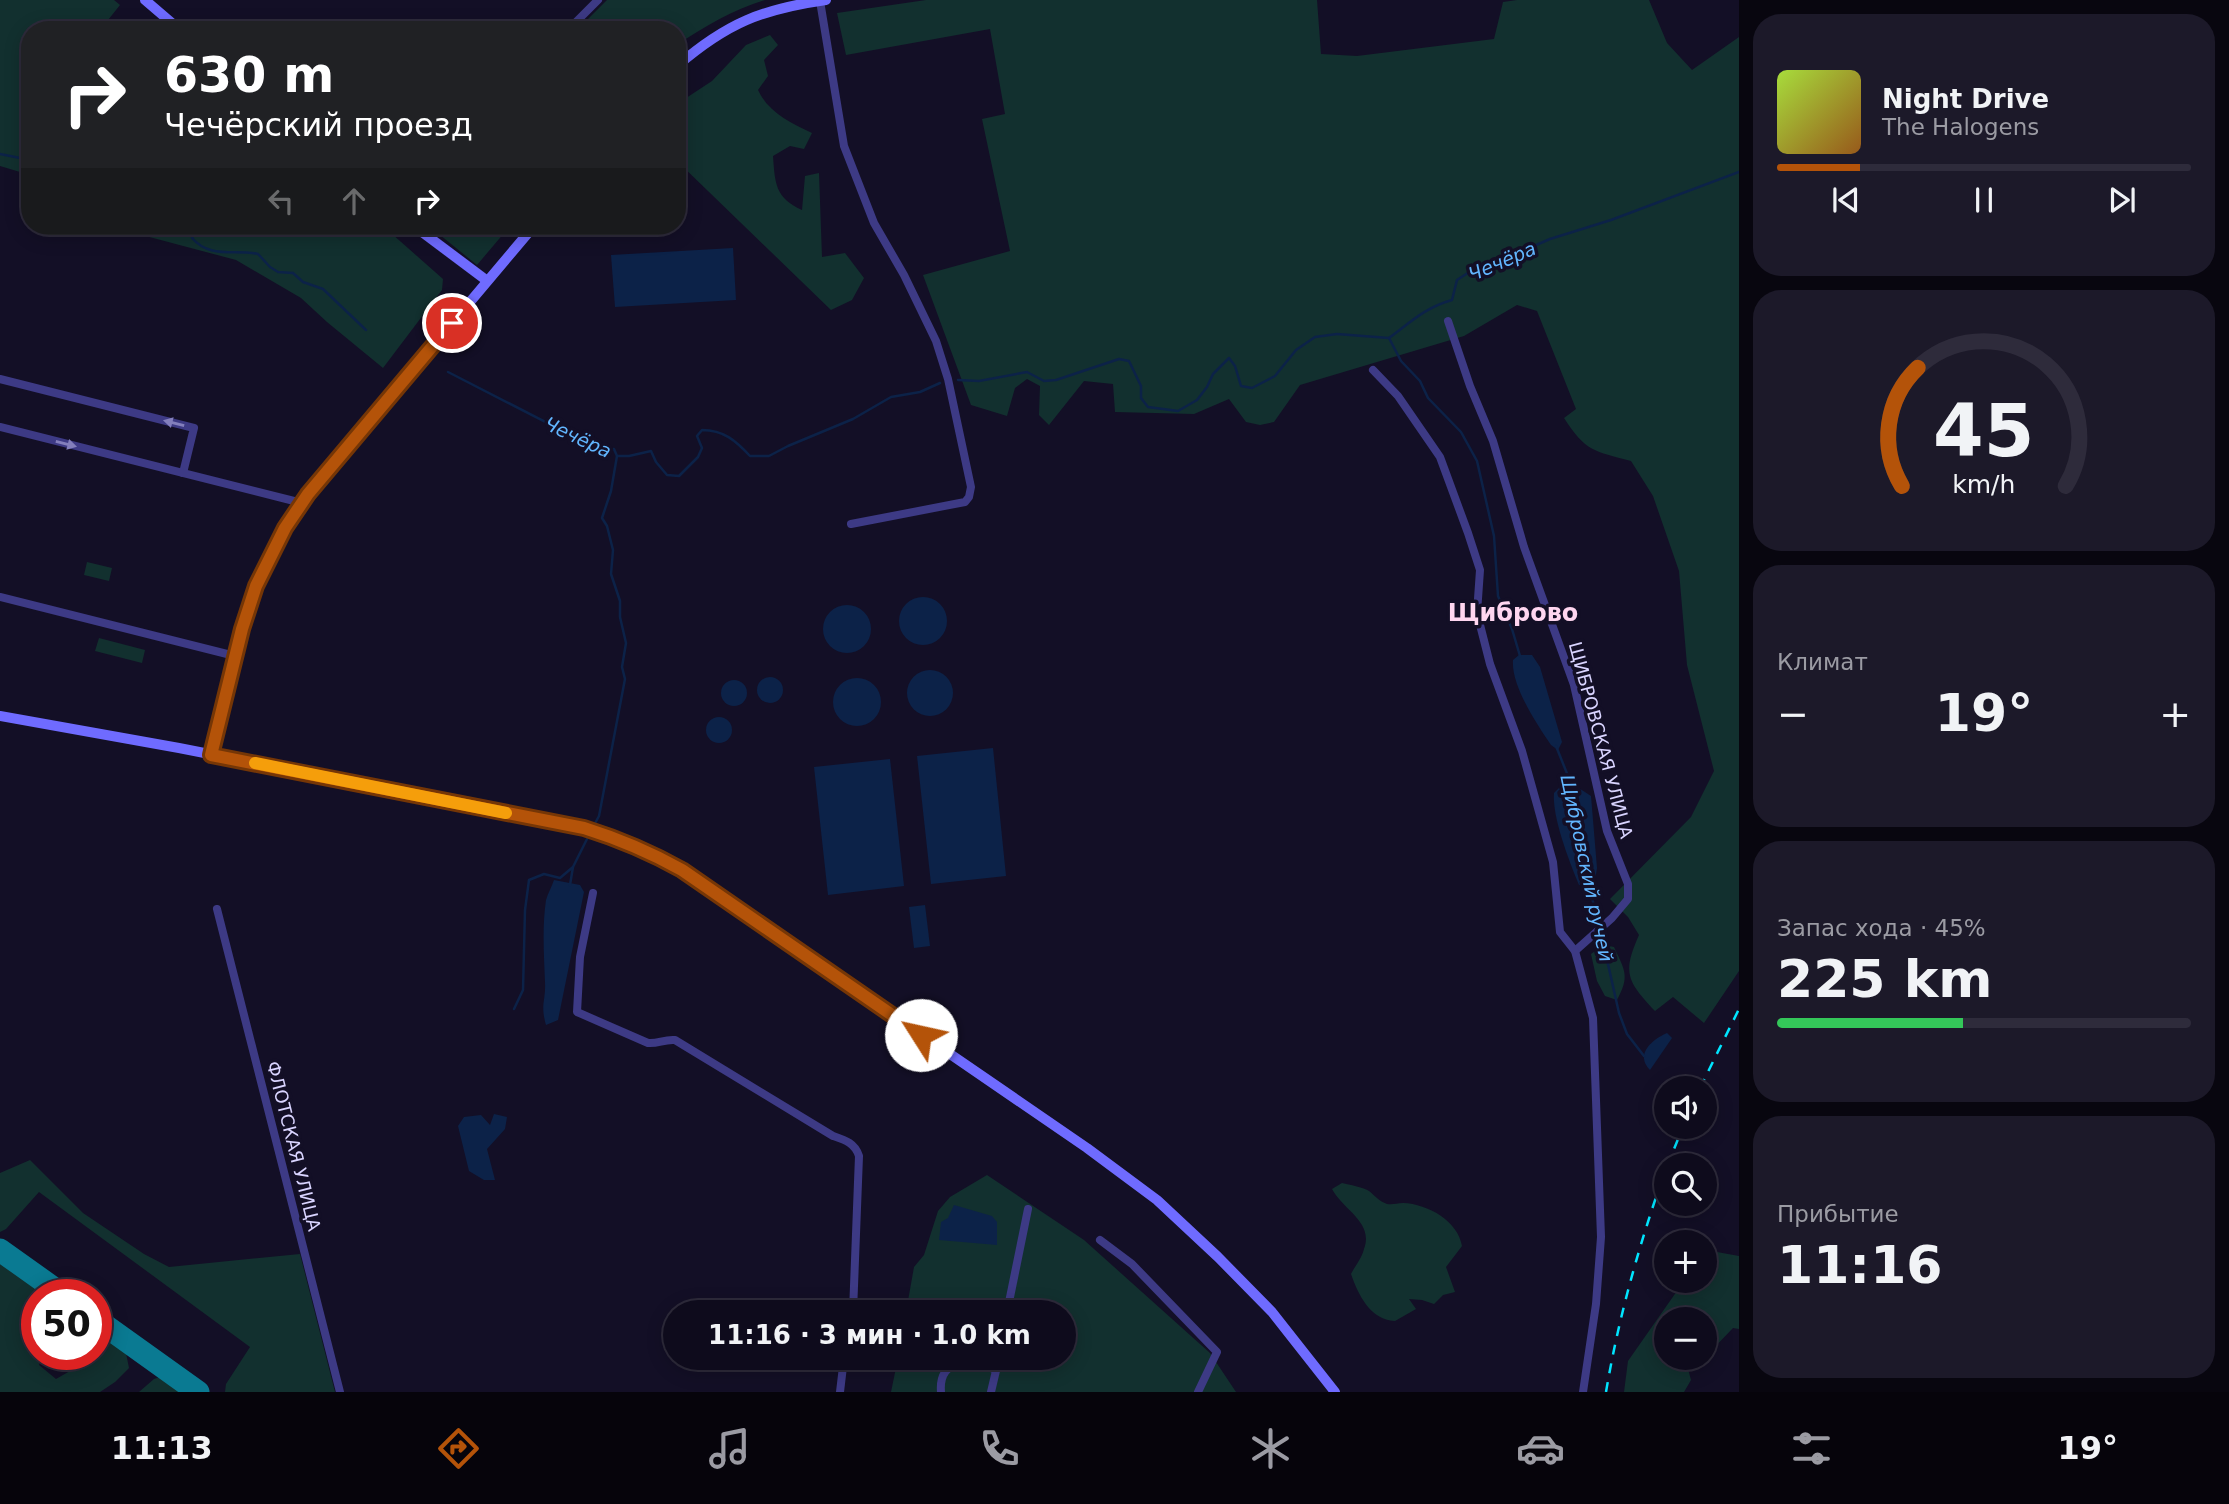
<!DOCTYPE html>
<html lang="ru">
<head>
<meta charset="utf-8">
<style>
  :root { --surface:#0e0b1c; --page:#1c1929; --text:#f1f3f6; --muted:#9b9ba3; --line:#2e2b3b; --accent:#b45309 }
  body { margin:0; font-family:"DejaVu Sans",sans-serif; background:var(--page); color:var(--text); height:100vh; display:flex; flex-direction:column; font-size:26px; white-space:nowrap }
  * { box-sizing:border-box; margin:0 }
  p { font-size:23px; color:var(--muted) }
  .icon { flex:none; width:38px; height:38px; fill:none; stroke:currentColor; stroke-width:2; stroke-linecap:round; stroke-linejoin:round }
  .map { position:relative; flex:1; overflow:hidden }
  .details { display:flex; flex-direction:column; gap:14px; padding:14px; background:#08060f; width:490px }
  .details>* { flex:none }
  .guide { position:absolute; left:21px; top:21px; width:665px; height:214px; border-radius:28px; box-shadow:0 4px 18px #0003,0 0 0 2px var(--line); background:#202124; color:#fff; overflow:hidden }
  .tools { position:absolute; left:1654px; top:1076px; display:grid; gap:14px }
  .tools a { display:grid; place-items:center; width:63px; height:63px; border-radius:50%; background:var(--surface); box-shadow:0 4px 18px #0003,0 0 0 2px var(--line); font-size:35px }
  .speed { position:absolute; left:21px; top:1279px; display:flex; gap:14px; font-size:35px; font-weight:700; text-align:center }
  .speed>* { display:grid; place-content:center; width:91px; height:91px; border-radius:50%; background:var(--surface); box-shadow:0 4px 18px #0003,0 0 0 2px var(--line); line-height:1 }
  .speed .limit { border:10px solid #d22; background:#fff; color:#111 }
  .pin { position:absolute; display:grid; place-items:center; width:60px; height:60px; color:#fff; margin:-30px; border:4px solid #fff; border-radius:50%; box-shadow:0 2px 7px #0007 }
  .me { position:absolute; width:77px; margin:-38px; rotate:305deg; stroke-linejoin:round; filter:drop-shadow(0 0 5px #0008) }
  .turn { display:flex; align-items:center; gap:24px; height:147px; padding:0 28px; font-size:32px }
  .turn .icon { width:91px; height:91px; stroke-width:2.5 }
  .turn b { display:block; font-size:49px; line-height:60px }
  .lanes { display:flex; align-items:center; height:66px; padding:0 28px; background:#0003; justify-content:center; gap:35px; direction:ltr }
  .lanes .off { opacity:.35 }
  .big { font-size:52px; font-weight:700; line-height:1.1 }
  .details .tile { flex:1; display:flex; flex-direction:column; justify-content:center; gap:10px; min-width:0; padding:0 24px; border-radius:28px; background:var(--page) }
  .details .dial { align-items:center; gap:0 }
  .dial svg { height:182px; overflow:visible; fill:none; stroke:var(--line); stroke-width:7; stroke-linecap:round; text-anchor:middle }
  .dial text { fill:var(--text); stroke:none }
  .song { display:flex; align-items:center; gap:21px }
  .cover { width:84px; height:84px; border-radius:10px; background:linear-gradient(135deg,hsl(80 70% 55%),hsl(30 70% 35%)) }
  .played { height:7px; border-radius:4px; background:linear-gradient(90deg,var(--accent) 20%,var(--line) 20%) }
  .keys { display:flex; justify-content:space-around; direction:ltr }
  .heat { display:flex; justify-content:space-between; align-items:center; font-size:38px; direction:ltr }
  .charge { height:10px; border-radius:5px; background:linear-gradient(90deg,#34c759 45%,var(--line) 0) }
  .trip { position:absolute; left:663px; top:1300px; width:413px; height:70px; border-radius:35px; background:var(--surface); box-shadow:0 4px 18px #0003,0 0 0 2px var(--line); font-weight:700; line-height:70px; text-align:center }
  .tabs { display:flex; height:112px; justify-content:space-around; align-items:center; background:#06040b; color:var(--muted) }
  .tabs .icon { width:49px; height:49px }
  .tabs .current { color:var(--accent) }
  .tabs b { font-size:32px; color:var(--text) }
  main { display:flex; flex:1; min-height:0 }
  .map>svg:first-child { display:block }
  .green { fill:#12302f }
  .water { fill:#0c2248 }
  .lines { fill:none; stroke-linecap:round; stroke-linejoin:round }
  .stream { stroke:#0c2248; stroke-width:2.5 }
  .taxiway { stroke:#0a7a92; stroke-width:23 }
  .street { stroke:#3d3a85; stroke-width:8 }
  .secondary { stroke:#6f6bff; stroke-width:10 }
  .rail { stroke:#00e5ff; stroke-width:2.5; stroke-dasharray:10 9; stroke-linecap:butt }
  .oneway { fill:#837fbc }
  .route-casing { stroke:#753606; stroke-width:18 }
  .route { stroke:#b45309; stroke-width:12 }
  .slow { stroke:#f59e0b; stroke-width:12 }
  .labels { text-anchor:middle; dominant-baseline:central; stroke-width:7; stroke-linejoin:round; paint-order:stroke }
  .street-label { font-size:18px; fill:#d9d4ff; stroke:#130f26 }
  .water-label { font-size:19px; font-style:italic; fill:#62b6ff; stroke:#130f26 }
  .district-label { font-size:24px; font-weight:bold; fill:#ffd6f0; stroke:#130f26 }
</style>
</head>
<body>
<main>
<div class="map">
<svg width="1739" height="1392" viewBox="0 0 1739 1392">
  <rect width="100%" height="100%" fill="#130f26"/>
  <g class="green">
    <path d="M0 0H114L120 5 100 30H30V175L0 166Z"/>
    <path d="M607 0H765C733 10 705 26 677 45V30H577Z"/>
    <path d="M926 0H1317L1321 54 1357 56 1494 39 1503 2 1517 0H1649L1667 43 1692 70 1739 37V971L1704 1023 1673 997 1655 1011C1627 981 1622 973 1639 935L1628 917 1610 899 1691 817 1714 771 1687 665 1679 571 1653 496 1631 461C1594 451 1586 452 1564 418L1576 409 1537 311 1517 305 1464 336 1300 385 1274 422 1260 425 1246 422 1229 399 1194 414 1115 412 1113 384 1084 381 1049 425 1039 415 1040 386 1027 379 1015 388 1007 416 971 405 923 275 1010 251 982 119 1005 114 990 29 846 55 837 13Z"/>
    <path d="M770 35 778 45 764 60 768 76 758 90C768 112 790 123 812 133L804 149 790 146 773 156C775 183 775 198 802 210L805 176 819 173 822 257 845 253 864 278 852 300 831 310 677 161V104L712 81 746 45Z"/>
    <path d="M108 226H383L443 279 442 290 383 368 327 322 301 298 236 260Z"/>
    <path d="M429 226H510L477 265Z"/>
    <path d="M87 562 112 568 109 581 84 575Z"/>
    <path d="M99 638 145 650 142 663 95 651Z"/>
    <path d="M1604 945 1614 947C1625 971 1630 976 1617 1000L1605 996 1597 981 1591 954Z"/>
    <path d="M30 1160 83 1213 144 1254 169 1267 300 1254 335 1392H225L226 1384 250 1347 39 1192 6 1229 0 1232V1173Z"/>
    <path d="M987 1175 1084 1240 1210 1353 1236 1392H891L898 1358H1064V1312H906L914 1267 924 1255 938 1211 950 1197Z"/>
    <path d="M1342 1183C1350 1185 1362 1187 1369 1191 1375 1196 1379 1201 1387 1204 1393 1205 1397 1203 1403 1203 1428 1204 1458 1221 1462 1246L1446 1267 1455 1292 1443 1295 1434 1304 1422 1300 1409 1299 1416 1309 1395 1321C1370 1320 1358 1294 1351 1274 1355 1266 1362 1258 1364 1249 1374 1222 1343 1210 1332 1189Z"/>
    <path d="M1706 1250 1739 1256V1329L1733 1328 1708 1354 1705 1353 1704 1320H1666V1358H1685L1691 1380 1684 1392H1624L1628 1361 1684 1281H1704Z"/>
    <path d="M0 1262 46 1295H37V1354L41 1355 39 1365 56 1379 70 1371 81 1355 96 1354V1337L100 1334 126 1353 129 1368 115 1382 100 1392H0Z"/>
    <path d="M160 1377 181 1392H139L154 1379Z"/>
  </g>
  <g class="water">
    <path d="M733 248 736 300 615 307 611 255Z"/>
    <circle cx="923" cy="621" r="24"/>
    <circle cx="847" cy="629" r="24"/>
    <path d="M1519 655H1532L1540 667 1562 742 1558 750 1551 745C1537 724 1511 686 1513 660Z"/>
    <circle cx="930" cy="693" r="23"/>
    <circle cx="770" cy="690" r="13"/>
    <circle cx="857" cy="702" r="24"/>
    <circle cx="734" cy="693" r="13"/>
    <circle cx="719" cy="730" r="13"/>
    <path d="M993 748 1006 876 931 884 917 756Z"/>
    <path d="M890 759 904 886 828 895 814 767Z"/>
    <path d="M1571 783 1591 796 1597 868 1595 881 1589 888 1579 885C1569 861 1552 817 1554 793L1562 785Z"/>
    <path d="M554 880 580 885 584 892 558 1020 546 1025C540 1004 546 1001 545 982 544 955 542 927 546 900 548 893 552 886 554 880Z"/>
    <path d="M925 905 930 946 914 948 909 907Z"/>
    <path d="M1667 1033 1672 1038 1650 1070C1634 1054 1653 1039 1667 1033Z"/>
    <path d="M494 1114 507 1117 505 1129 487 1149 495 1180H484L469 1171 458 1126 464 1117 481 1115 490 1125Z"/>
    <path d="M954 1205 992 1216 997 1222V1245L939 1240 941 1222 948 1218Z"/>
  </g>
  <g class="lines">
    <g class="stream">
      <path d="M0 154 20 158 30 163"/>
      <path d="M199 226 192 238C210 259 235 249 258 254L270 267 278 272 293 273 303 282 323 289 366 330"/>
      <path d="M1389 338 1401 361 1420 381 1428 398 1461 432 1477 461 1494 536 1498 596 1512 629 1520 656"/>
      <path d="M448 372 604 452 614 449 617 456H629L651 451 656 462 667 475 679 476 698 457 702 448 697 436 702 430C724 430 736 441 750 456H769L788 446 853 419 891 397 920 392 940 383"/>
      <path d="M958 380 979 381 1027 372 1044 381 1056 380 1119 359 1129 361 1141 386V398L1148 407 1178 411 1197 400 1207 387 1213 374 1229 358 1235 366 1241 386 1252 388 1275 376 1296 350 1315 337 1337 334 1389 338C1411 322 1424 308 1452 300L1457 280 1477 267 1493 264 1550 239 1611 220 1739 172"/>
      <path d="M1556 746 1572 786"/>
      <path d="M593 827 599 816 625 679 622 667 626 643 620 617V601L611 574 613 550 607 526 602 518 611 491 617 456"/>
      <path d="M570 885 573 867 590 833"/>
      <path d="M1589 885 1599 927"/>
      <path d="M1601 933 1619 1013 1627 1034 1644 1056"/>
      <path d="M514 1009 523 990 525 910 529 880 544 874 560 878 573 867"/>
    </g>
    <g class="taxiway">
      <path d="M0 1250 63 1295"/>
      <path d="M96 1319 198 1392"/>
    </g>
    <g class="street">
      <path d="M820 1 844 146 874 223 904 275 936 341 948 379 971 487 969 497 965 502 851 524"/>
      <path d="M568 30 598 0"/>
      <path d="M1448 321 1470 386 1493 441 1524 547 1574 685 1607 831 1628 884V899L1612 918 1575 951"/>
      <path d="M1373 370 1398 396 1440 457 1468 533 1480 570 1477 613 1490 664 1522 751 1553 862 1560 932 1575 951 1593 1018 1601 1237 1596 1304 1583 1392"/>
      <path d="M0 379 194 428 183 473"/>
      <path d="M0 427 302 503"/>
      <path d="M0 597 235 656"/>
      <path d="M593 893 580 957 577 1012 648 1043C658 1044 664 1039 675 1040L833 1136C845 1140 855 1143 859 1156L853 1312"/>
      <path d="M217 909 340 1392"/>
      <path d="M1100 1240 1132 1264 1217 1352 1198 1392"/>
      <path d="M1007 1312 1028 1209"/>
      <path d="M840 1392 844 1358"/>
      <path d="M941 1392C938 1356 973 1360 996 1370"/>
      <path d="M991 1392 999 1358"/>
    </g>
    <g class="secondary">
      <path d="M145 0 180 30"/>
      <path d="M677 66C727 23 762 9 826 0"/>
      <path d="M414 226 486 280"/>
      <path d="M0 716 179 748 584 828 648 851 682 870 1087 1148 1157 1200 1218 1257 1272 1312 1335 1392"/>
      <path d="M211 755C230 663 252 571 308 494L534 226"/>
    </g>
    <g class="rail">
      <path d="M1700 1088 1739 1009"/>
      <path d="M1667 1166 1683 1127"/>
      <path d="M1606 1392C1619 1315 1640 1242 1666 1168"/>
    </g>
  </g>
  <defs><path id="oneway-solid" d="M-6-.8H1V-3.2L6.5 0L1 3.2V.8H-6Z" transform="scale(1.75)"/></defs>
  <g class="oneway">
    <use href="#oneway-solid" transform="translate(174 423) rotate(-166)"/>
    <use href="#oneway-solid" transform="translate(66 444) rotate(14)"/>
  </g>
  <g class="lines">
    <g class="route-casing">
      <path id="route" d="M452 323 308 494 285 528 256 586 242 629 211 755 584 828C619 839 650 852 682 870L921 1035"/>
    </g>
    <use href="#route" class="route"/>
    <path class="slow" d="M255 763 506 813"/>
  </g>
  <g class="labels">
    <g class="street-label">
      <text transform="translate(1601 740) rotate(75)">ЩИБРОВСКАЯ УЛИЦА</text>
      <text transform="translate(294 1146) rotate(76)">ФЛОТСКАЯ УЛИЦА</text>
    </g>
    <g class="water-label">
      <text transform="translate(1502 261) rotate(-23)">Чечёра</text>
      <text transform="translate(578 437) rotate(25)">Чечёра</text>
      <text transform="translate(1587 868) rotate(78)">Щибровский ручей</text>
    </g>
    <g class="district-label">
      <text x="1513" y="613">Щиброво</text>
    </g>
  </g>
</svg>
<div class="tools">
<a><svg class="icon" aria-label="sound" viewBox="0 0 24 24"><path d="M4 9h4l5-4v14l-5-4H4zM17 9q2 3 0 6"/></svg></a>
<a><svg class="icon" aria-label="search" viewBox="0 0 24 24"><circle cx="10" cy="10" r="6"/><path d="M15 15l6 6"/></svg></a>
<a>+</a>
<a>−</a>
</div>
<div class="speed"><div class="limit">50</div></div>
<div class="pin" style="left:452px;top:323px;background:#d93025"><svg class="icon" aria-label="arrive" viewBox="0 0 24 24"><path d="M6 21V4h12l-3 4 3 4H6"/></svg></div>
<svg class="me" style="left:921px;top:1035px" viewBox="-20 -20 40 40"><circle r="19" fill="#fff"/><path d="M0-13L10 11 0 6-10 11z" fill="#b45309"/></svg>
<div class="trip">11:16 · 3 мин · 1.0 km</div>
<div class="guide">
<div class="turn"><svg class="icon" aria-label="right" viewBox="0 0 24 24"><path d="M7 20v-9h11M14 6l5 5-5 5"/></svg><div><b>630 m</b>Чечёрский проезд</div></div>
<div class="lanes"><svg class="icon off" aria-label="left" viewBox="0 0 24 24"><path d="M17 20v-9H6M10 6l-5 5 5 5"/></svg><svg class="icon off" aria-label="ahead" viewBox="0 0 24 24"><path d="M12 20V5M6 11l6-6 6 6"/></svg><svg class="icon" aria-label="right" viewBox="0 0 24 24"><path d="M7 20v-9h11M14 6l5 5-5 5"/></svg></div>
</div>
</div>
<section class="details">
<div class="tile">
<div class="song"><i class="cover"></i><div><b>Night Drive</b><p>The Halogens</p></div></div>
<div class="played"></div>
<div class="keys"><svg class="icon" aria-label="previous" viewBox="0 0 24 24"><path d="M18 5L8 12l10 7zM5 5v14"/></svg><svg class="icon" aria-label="pause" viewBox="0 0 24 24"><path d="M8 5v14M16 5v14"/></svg><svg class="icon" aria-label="next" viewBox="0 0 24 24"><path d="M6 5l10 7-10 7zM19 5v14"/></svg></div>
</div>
<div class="tile dial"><svg viewBox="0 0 100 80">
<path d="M14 69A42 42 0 1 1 86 69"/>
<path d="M14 69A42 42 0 0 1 21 17" stroke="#b45309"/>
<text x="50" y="56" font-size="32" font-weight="700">45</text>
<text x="50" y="72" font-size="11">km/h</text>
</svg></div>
<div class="tile"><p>Климат</p>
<div class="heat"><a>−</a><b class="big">19°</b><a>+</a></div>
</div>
<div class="tile"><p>Запас хода · 45%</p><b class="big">225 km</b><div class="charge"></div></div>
<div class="tile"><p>Прибытие</p><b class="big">11:16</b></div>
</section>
</main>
<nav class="tabs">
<b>11:13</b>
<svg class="icon current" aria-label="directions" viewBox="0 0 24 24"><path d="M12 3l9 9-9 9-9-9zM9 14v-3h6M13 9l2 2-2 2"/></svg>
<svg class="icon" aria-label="music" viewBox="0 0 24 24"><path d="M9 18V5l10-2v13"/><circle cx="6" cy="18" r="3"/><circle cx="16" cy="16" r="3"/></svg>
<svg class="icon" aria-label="phone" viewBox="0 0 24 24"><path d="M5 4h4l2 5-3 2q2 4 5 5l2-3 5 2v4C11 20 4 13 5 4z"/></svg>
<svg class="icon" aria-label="climate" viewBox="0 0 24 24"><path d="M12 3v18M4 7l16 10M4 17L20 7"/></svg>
<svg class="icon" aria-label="car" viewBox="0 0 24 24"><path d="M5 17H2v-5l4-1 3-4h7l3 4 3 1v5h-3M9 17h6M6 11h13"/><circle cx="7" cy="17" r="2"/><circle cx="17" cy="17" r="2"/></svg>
<svg class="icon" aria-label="filters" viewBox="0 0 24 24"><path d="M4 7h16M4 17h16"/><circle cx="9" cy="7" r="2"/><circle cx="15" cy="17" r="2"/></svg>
<b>19°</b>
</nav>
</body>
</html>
